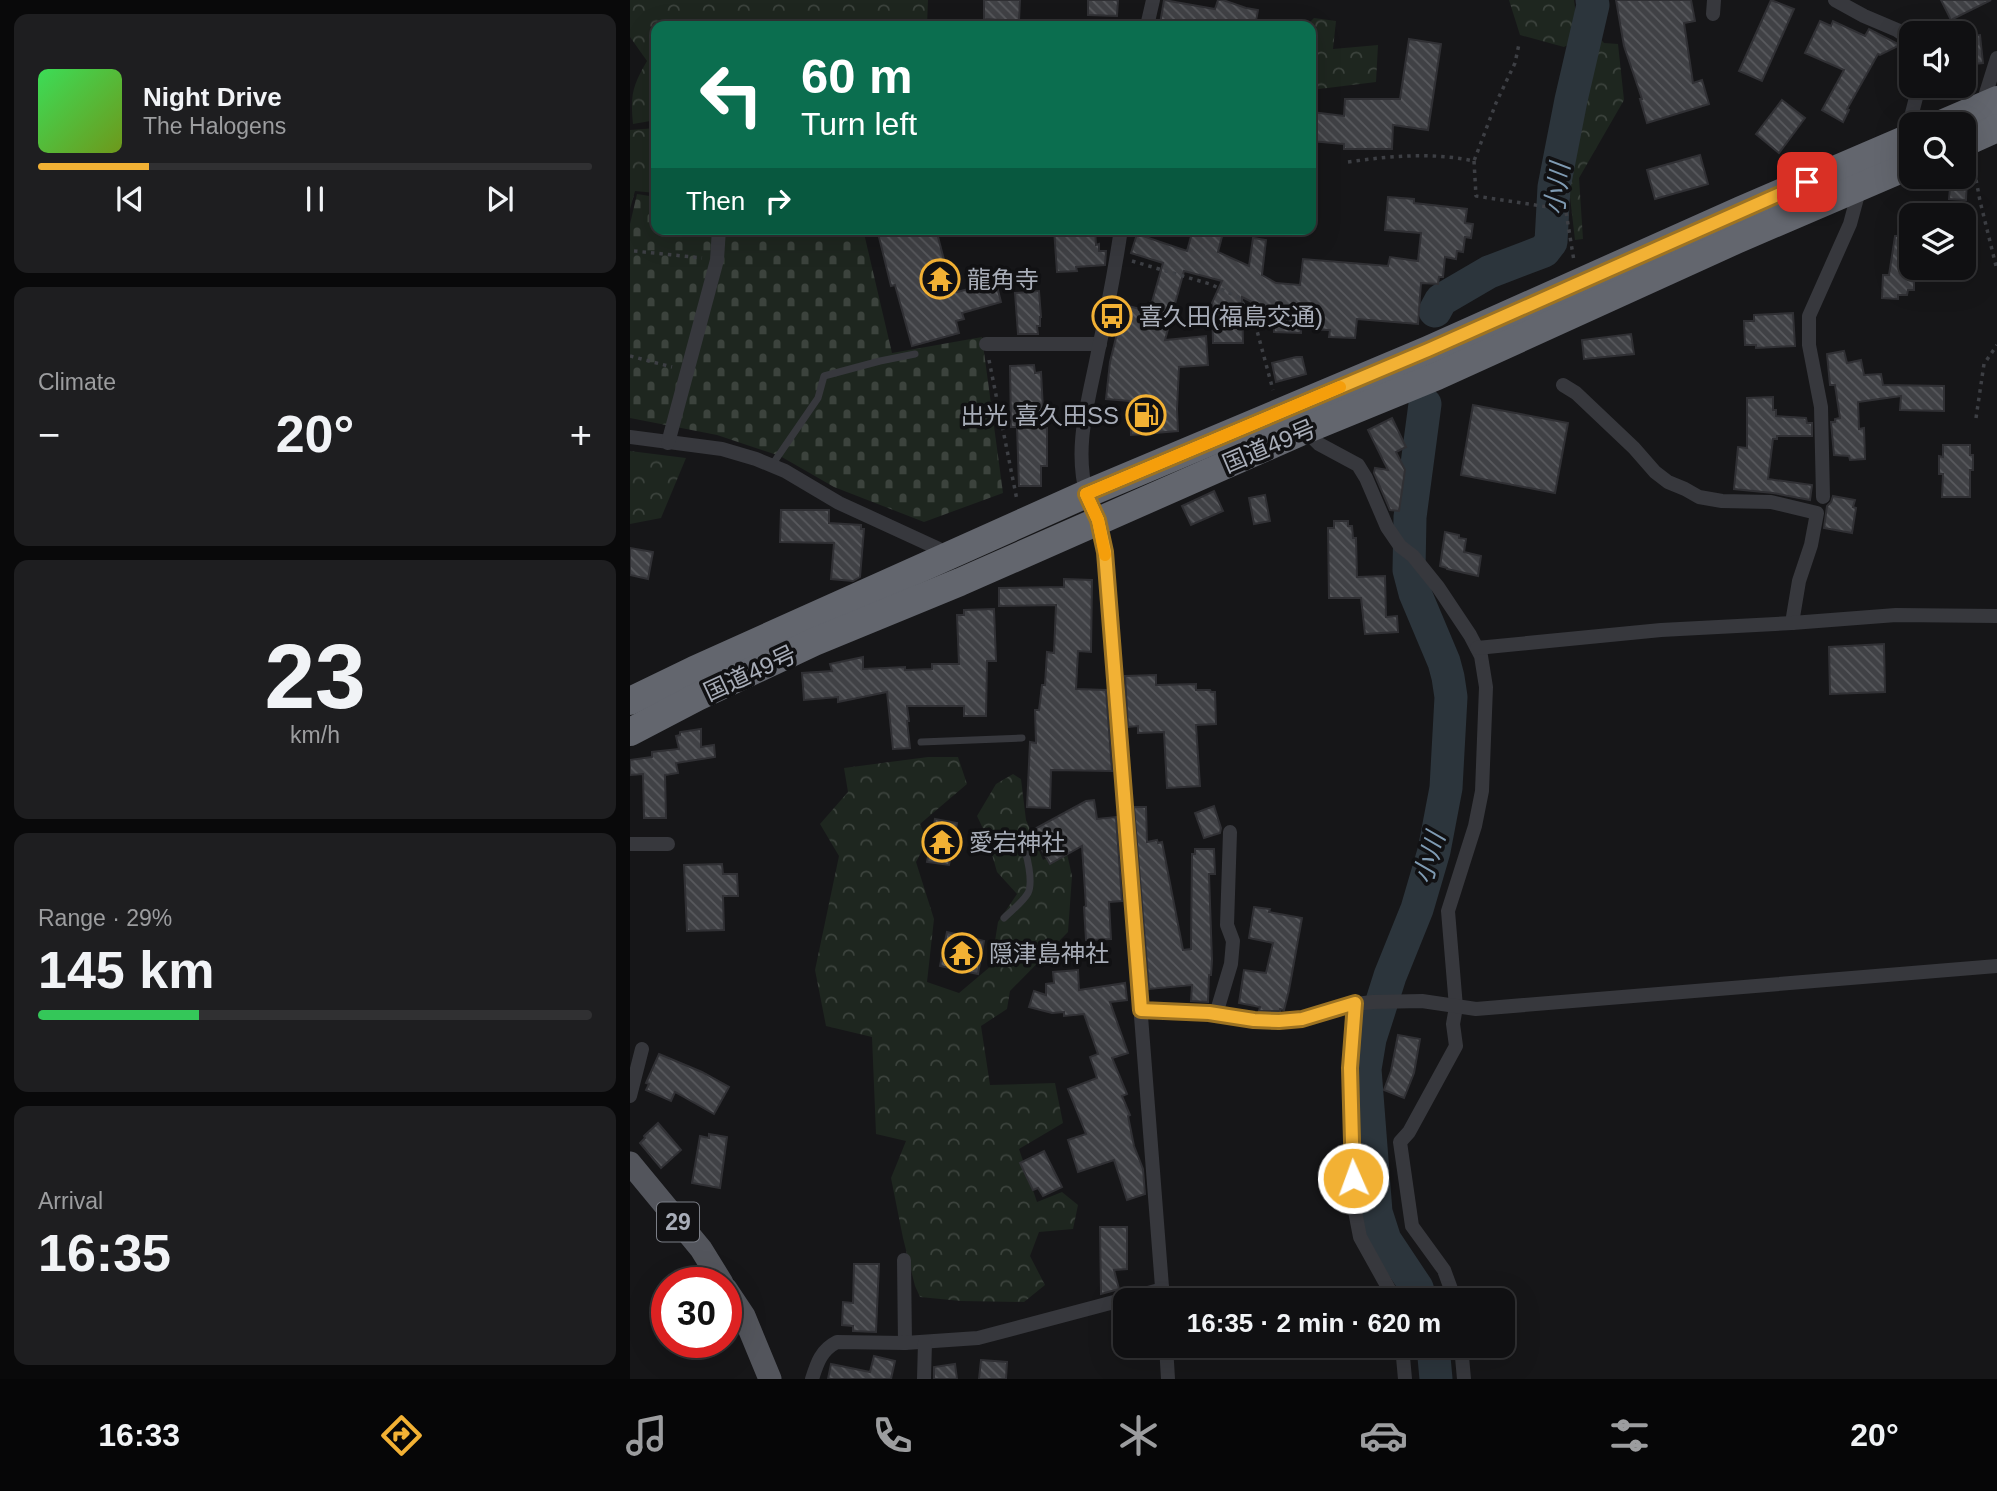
<!DOCTYPE html>
<html lang="en">
<head>
<meta charset="utf-8">
<style>
  :root { --surface:#101012; --page:#1e1e20; --text:#f1f3f6; --muted:#9c9d9f; --line:#303032; --accent:#f2b134 }
  body { margin:0; font-family:Arial,"Noto Sans JP",sans-serif; background:var(--page); color:var(--text); height:100vh; display:flex; flex-direction:column; font-size:26px; white-space:nowrap }
  * { box-sizing:border-box; margin:0 }
  p { font-size:23px; color:var(--muted) }
  .icon { flex:none; width:38px; height:38px; fill:none; stroke:currentColor; stroke-width:2; stroke-linecap:round; stroke-linejoin:round }
  .map { position:relative; flex:1; overflow:hidden }
  .panel { display:flex; flex-direction:column; gap:14px; padding:14px; background:#09090a; width:630px }
  .panel>* { flex:none }
  .top-card { position:absolute; left:21px; top:21px; width:665px; height:214px; border-radius:14px; box-shadow:0 7px 28px #0002,0 0 0 2px var(--line); background:#0b6e4f; color:#fff; overflow:hidden }
  .tools { position:absolute; left:1269px; top:21px; display:grid; gap:14px }
  .tools a { display:grid; place-items:center; width:77px; height:77px; border-radius:14px; background:var(--surface); box-shadow:0 7px 28px #0002,0 0 0 2px var(--line); font-size:35px }
  .speed { position:absolute; left:21px; top:1267px; display:flex; gap:14px; font-size:35px; font-weight:700; text-align:center }
  .speed>* { display:grid; place-content:center; width:91px; height:91px; border-radius:50%; background:var(--surface); box-shadow:0 7px 28px #0002,0 0 0 2px var(--line); line-height:1 }
  .speed .limit { border:10px solid #d22; background:#fff; color:#111 }
  .pin { position:absolute; display:grid; place-items:center; width:60px; height:60px; color:#fff; margin:-30px; border-radius:14px; box-shadow:0 4px 10px #0006 }
  .me { position:absolute; width:77px; margin:-38px; rotate:358deg; stroke-linejoin:round; filter:drop-shadow(0 0 5px #0008) }
  .turn { display:flex; align-items:center; gap:24px; height:147px; padding:0 35px; font-size:32px }
  .turn .icon { width:91px; height:91px; stroke-width:2.5 }
  .turn b { display:block; font-size:49px; line-height:60px }
  .then { display:flex; align-items:center; height:66px; padding:0 35px; background:#0003; gap:14px; font-size:26px }
  .big { font-size:52px; font-weight:700; line-height:1.1 }
  .panel .tile { flex:1; display:flex; flex-direction:column; justify-content:center; gap:10px; min-width:0; padding:0 24px; border-radius:14px; background:var(--page) }
  .panel .dial { align-items:center; gap:0 }
  .dial b { font-size:91px; line-height:1 }
  .song { display:flex; align-items:center; gap:21px }
  .cover { width:84px; height:84px; border-radius:10px; background:linear-gradient(135deg,hsl(130 70% 55%),hsl(80 70% 35%)) }
  .played { height:7px; border-radius:4px; background:linear-gradient(90deg,var(--accent) 20%,var(--line) 20%) }
  .keys { display:flex; justify-content:space-around; direction:ltr }
  .heat { display:flex; justify-content:space-between; align-items:center; font-size:38px; direction:ltr }
  .charge { height:10px; border-radius:5px; background:linear-gradient(90deg,#34c759 29%,var(--line) 0) }
  .trip { position:absolute; left:483px; top:1288px; width:402px; height:70px; border-radius:14px; background:var(--surface); box-shadow:0 7px 28px #0002,0 0 0 2px var(--line); font-weight:700; line-height:70px; text-align:center }
  .tab-bar { display:flex; height:112px; justify-content:space-around; align-items:center; background:#060607; color:var(--muted) }
  .tab-bar .icon { width:49px; height:49px }
  .tab-bar .active { color:var(--accent) }
  .tab-bar b { font-size:32px; color:var(--text) }
  main { display:flex; flex:1; min-height:0 }
  .map>svg:first-child { display:block }
  .forest { fill:url(#forest-crowns) }
  .cemetery { fill:url(#cemetery-stones) }
  .lines { fill:none; stroke-linecap:round; stroke-linejoin:round }
  .river { stroke:#2c353c; stroke-width:33 }
  .building { fill:url(#building-back-hatch); stroke:#303034; stroke-width:2 }
  .path { stroke:#3d3f44; stroke-width:3.5; stroke-dasharray:3.5 5; stroke-linecap:butt }
  .lane { stroke:#37383d; stroke-width:7 }
  .street { stroke:#37383d; stroke-width:14 }
  .primary { stroke:#53555c; stroke-width:23 }
  .highway { stroke:#63666e; stroke-width:28 }
  .route-casing { stroke:#9d7322; stroke-width:18 }
  .route { stroke:#f2b134; stroke-width:12 }
  .slow { stroke:#f59e0b; stroke-width:12 }
  .labels { text-anchor:middle; dominant-baseline:central; stroke-width:7; stroke-linejoin:round; paint-order:stroke }
  .shield { fill:#111113; stroke:#7b7e86; stroke-width:2 }
  .shield-label { font-size:23px; font-weight:bold; fill:#a8adb8 }
  .poi-label { font-size:24px; fill:#a8adb8; stroke:#111113; text-anchor:start }
  .street-label { font-size:24px; fill:#a8adb8; stroke:#111113 }
  .water-label { font-size:26px; font-style:italic; fill:#7f9bb3; stroke:#111113 }
</style>
</head>
<body>
<main>
<section class="panel">
<div class="tile">
<div class="song"><i class="cover"></i><div><b>Night Drive</b><p>The Halogens</p></div></div>
<div class="played"></div>
<div class="keys"><svg class="icon" aria-label="previous" viewBox="0 0 24 24"><path d="M18 5L8 12l10 7zM5 5v14"/></svg><svg class="icon" aria-label="pause" viewBox="0 0 24 24"><path d="M8 5v14M16 5v14"/></svg><svg class="icon" aria-label="next" viewBox="0 0 24 24"><path d="M6 5l10 7-10 7zM19 5v14"/></svg></div>
</div>
<div class="tile"><p>Climate</p>
<div class="heat"><a>−</a><b class="big">20°</b><a>+</a></div>
</div>
<div class="tile dial"><b>23</b><p>km/h</p></div>
<div class="tile"><p>Range · 29%</p><b class="big">145 km</b><div class="charge"></div></div>
<div class="tile"><p>Arrival</p><b class="big">16:35</b></div>
</section>
<div class="map">
<svg width="1367" height="1379" viewBox="0 0 1367 1379">
  <defs>
    <pattern id="forest-crowns" width="20" height="18" patternUnits="userSpaceOnUse" patternTransform="scale(1.75)"><rect width="20" height="18" fill="#1e261f"/><path d="M2 6a3 3 0 1 1 6 0M12 15a3 3 0 1 1 6 0" fill="none" stroke="#3c433d"/></pattern>
    <pattern id="cemetery-stones" width="16" height="16" patternUnits="userSpaceOnUse" patternTransform="scale(1.75)"><rect width="16" height="16" fill="#1e261f"/><path d="M2 7V4a2 2 0 0 1 4 0v3zM10 15v-3a2 2 0 0 1 4 0v3z" fill="#3c433d"/></pattern>
    <pattern id="building-back-hatch" width="6" height="6" patternUnits="userSpaceOnUse" patternTransform="scale(1.75)"><rect width="6" height="6" fill="#404145"/><path d="M-1 5l2 2M0 0l6 6M5-1l2 2" fill="none" stroke="#595a5e"/></pattern>
  </defs>
  <rect width="100%" height="100%" fill="#161618"/>
  <g class="forest">
    <path d="M0 0H298L297 26H26V120L3 124C0 94 3 85 17 61L0 37Z"/>
    <path d="M879 0H944L946 15 943 42 934 47 890 35Z"/>
    <path d="M684 18 706 21 703 49 748 45 746 82 681 90V26H676Z"/>
    <path d="M965 33 974 43 988 44 994 100 949 178 953 239 945 240 940 197 932 174Z"/>
    <path d="M26 128V193L5 191 0 209V130Z"/>
    <path d="M0 451 56 458 31 518 0 524Z"/>
    <path d="M298 757H328L337 784 290 824 297 841 286 862 304 919 297 982 329 993 361 966 368 922 387 894 367 872 357 837 347 816 366 784 383 774 391 779 396 820 413 860 436 849 442 876 438 932 380 991 377 1009 351 1026 360 1085 425 1083 433 1123 389 1149 407 1202 432 1192 448 1205 443 1229 409 1232 400 1256 415 1285 394 1302 331 1301 290 1297 285 1286 273 1238 261 1178 276 1141 246 1134 242 1037 196 1026 185 970 209 856 190 824 218 792 214 768Z"/>
  </g>
  <path class="cemetery" d="M7 194 26 197V229H233L262 353 352 337 373 493 294 522 204 487 150 456 87 435 0 418V224Z"/>
  <g class="lines">
    <g class="river">
      <path d="M805 311 811 300 859 272 914 251 921 242 924 187 941 100 963 5 962 0"/>
      <path d="M791 1300 787 1288 755 1240 746 1212 735 1069 740 1039 748 1014 760 976 787 909 804 851 816 788 821 697 818 677 814 662 785 593 779 570 780 517 795 404"/>
      <path d="M803 1346 806 1379"/>
    </g>
  </g>
  <g class="building">
    <path d="M354 0H390L389 21 354 19Z"/>
    <path d="M458 0H488L487 16 458 15Z"/>
    <path d="M534 0 585 9 588 0H593L616 8 628 10 625 26H543L530 24Z"/>
    <path d="M986 0H1061L1065 21 1054 23 1063 83 1072 80 1079 104 1017 123 1010 99H1012L994 46Z"/>
    <path d="M1141 0 1164 9 1132 81 1109 71Z"/>
    <path d="M1311 0H1361L1321 20Z"/>
    <path d="M1190 21 1201 26 1203 21 1235 36 1239 29 1270 45 1250 55 1248 54 1217 109 1219 110 1213 122 1192 110 1214 70 1175 53Z"/>
    <path d="M1350 35 1353 63 1334 65V37Z"/>
    <path d="M779 39 811 44 798 130 763 125 762 149H714V144L681 141V112L714 116 715 99H770Z"/>
    <path d="M1152 100 1175 118 1149 153 1126 134Z"/>
    <path d="M1070 155 1078 184 1025 199 1017 170Z"/>
    <path d="M1321 177H1337L1336 200 1319 199Z"/>
    <path d="M758 197 784 199V203L837 209 835 223 843 224 841 238 835 237 833 252 827 251 826 259 815 257 813 277H809L808 284 791 283 788 324 727 319 725 338 699 337 700 330 671 329V333L644 332 645 314 612 297 613 343H583L582 303 592 281 554 271 535 340 576 336 578 365 549 367 547 409 548 431 501 435 500 401 476 399 480 362 494 305 518 311 520 302H522L533 263 501 253 507 234 557 251 563 229H594L588 252 619 266 623 238 636 240 632 275 646 283 670 285 673 259 758 266 760 257 788 261 791 233 755 230Z"/>
    <path d="M1272 209H1281V268H1284V290H1278L1277 295H1268V299L1252 298 1253 275H1259L1265 236H1268Z"/>
    <path d="M247 229H306L322 291 326 290 327 292 366 282 371 302 332 313 334 319 326 321 329 333 282 346 265 285 261 286Z"/>
    <path d="M424 229 465 230 466 245 469 244V251H476L475 265 446 267 447 271 427 272Z"/>
    <path d="M409 291 411 317H410V326H407L408 334H388L385 293Z"/>
    <path d="M1163 313 1165 346 1126 348V345H1115L1114 321H1124V315Z"/>
    <path d="M1001 334 1004 354 954 359 952 340Z"/>
    <path d="M1214 351 1217 363 1231 360 1234 375 1251 374 1253 385 1314 386V411L1270 410 1271 396 1228 402 1229 429 1234 428 1235 459 1220 460 1219 456 1204 455 1201 422H1205V419L1210 418 1205 385H1200L1197 354Z"/>
    <path d="M666 357H672L676 374 646 382 642 363Z"/>
    <path d="M404 365 405 373 411 372 414 428H417V466H411V486H389L387 427H381L380 366Z"/>
    <path d="M1143 397V410H1146V416L1176 418 1177 423H1182V436H1147V439H1143L1138 479 1182 485 1180 500 1143 493 1104 489 1108 447 1117 448V398Z"/>
    <path d="M843 405 938 423 925 493 831 475Z"/>
    <path d="M762 418 776 447 766 452 775 470 769 511 760 510 744 473 745 468 758 470 738 430Z"/>
    <path d="M1313 445H1340V455H1343V470H1340V497H1312L1313 474H1309V456L1313 457Z"/>
    <path d="M584 491 593 511 561 525 552 506Z"/>
    <path d="M635 495 640 521 624 524 619 498Z"/>
    <path d="M1203 496 1225 500 1223 507 1226 508 1222 533 1194 528 1197 506 1201 502Z"/>
    <path d="M151 510H199V523L231 525V529H234L230 577 223 581 201 579 204 543 150 542Z"/>
    <path d="M704 521H718V526H722L723 538H726L727 577 755 576 756 617 767 616 768 632 735 634 731 598H699L698 528H704Z"/>
    <path d="M815 532 829 535V538L836 539 834 552 851 556 848 576 817 569V568L810 566Z"/>
    <path d="M0 548 23 552 18 579 0 575Z"/>
    <path d="M434 579 462 580 461 652 448 651 446 689 476 690 482 771 421 770 420 808 397 807 400 742 406 743 405 710H409L412 685H415L417 652 424 653 426 605 369 606V588L434 587Z"/>
    <path d="M364 609 366 661H357L356 716H334V706H277L279 721H277L280 748 263 749 257 692 208 702V697L174 700 172 673 202 671 200 664 233 657V669L275 667V670L302 669V664H329L327 615H334V610Z"/>
    <path d="M1254 644 1255 692 1200 694 1199 647Z"/>
    <path d="M526 675V685L566 684V690H580L581 692H585L586 724 566 725 570 786 537 788 534 732 508 733V726L498 727 495 676Z"/>
    <path d="M71 729V747L84 745 85 757 46 763 48 773 35 775 36 818H14L13 774 0 775V760L22 757V752L49 749 46 736 50 735V732Z"/>
    <path d="M464 800 467 819 486 817 492 901 479 902 481 939 456 940 454 907 456 906 452 846 420 864 401 831 456 801Z"/>
    <path d="M584 806 591 828 590 833 574 838 565 813Z"/>
    <path d="M504 807H516L517 842 527 840 528 843 532 842 553 950 561 949 562 854H565V849H584L585 874H579L582 961 581 975H579L578 1002 561 1001 562 985 519 989Z"/>
    <path d="M305 819 327 823 319 865 297 862Z"/>
    <path d="M92 864 93 874H107L108 896H93L94 930 57 931 54 865Z"/>
    <path d="M624 907 640 909 639 912 672 918 659 990 654 1010 650 1009V1011H629L630 1007 609 1003 614 970 636 973 643 943 619 938Z"/>
    <path d="M317 932 354 941 348 974 310 966Z"/>
    <path d="M448 970 449 990 495 983 497 1000 480 1002 498 1053 482 1058 497 1094 492 1096 500 1115 498 1116 504 1146 513 1169 515 1194 497 1200 484 1160 448 1172 438 1140 456 1134 438 1089 467 1078 460 1057 468 1054 454 1014 434 1016V1012L422 1013 399 1007 404 991 416 995V984L424 983 423 972Z"/>
    <path d="M768 1035 790 1039 784 1073 774 1098 754 1090 761 1071Z"/>
    <path d="M29 1054 72 1072 99 1087 84 1114 45 1092 41 1101 16 1090 19 1084 16 1083Z"/>
    <path d="M28 1123 51 1150 31 1168 10 1143 15 1138 14 1136Z"/>
    <path d="M79 1134 97 1137 90 1188 62 1183 70 1136 79 1138Z"/>
    <path d="M414 1151 432 1187 413 1196 408 1188 403 1190 390 1163Z"/>
    <path d="M470 1227H497V1269L484 1270 489 1289 471 1294Z"/>
    <path d="M224 1264H249L246 1332 223 1331V1326L212 1325 213 1302 223 1303Z"/>
    <path d="M244 1356 265 1361 261 1379H198L201 1364 240 1372Z"/>
    <path d="M351 1360 377 1362 376 1379H349Z"/>
    <path d="M325 1364 327 1379H304V1367Z"/>
  </g>
  <g class="lines">
    <g class="path">
      <path d="M844 161 846 196 931 209 936 212 944 261"/>
      <path d="M718 162C761 156 801 152 844 161L866 103 885 63 889 44"/>
      <path d="M1343 163 1350 201 1367 270"/>
      <path d="M4 251 72 258"/>
      <path d="M502 261 580 284 610 298 626 327 643 390"/>
      <path d="M0 356 42 367"/>
      <path d="M359 360 387 500"/>
      <path d="M1346 418 1354 364 1367 345"/>
    </g>
    <g class="lane">
      <path d="M142 465 188 398 194 376 250 361 285 354"/>
      <path d="M291 742 392 738"/>
      <path d="M374 918C381 911 393 902 398 893 403 883 398 853 391 844 387 839 382 837 377 835"/>
    </g>
    <g class="street">
      <path d="M1205 0 1234 16 1267 30 1281 40"/>
      <path d="M1083 14 1084 0"/>
      <path d="M517 26 523 0"/>
      <path d="M1356 105V93L1367 58"/>
      <path d="M1282 124 1281 117 1289 86"/>
      <path d="M356 344H470"/>
      <path d="M933 385 946 393 1004 448 1025 472 1038 482 1055 489 1069 497 1092 501 1141 502 1187 513 1181 545 1169 581 1162 623"/>
      <path d="M675 430 689 444 728 465 736 478 757 527 770 546 783 556 808 587 840 635 851 656 856 687 852 791 845 826 818 911 826 1007 823 1024 826 1046 779 1132 770 1142 782 1226 814 1270 825 1300"/>
      <path d="M0 437 92 449 126 459 155 471 209 503 307 548 316 557"/>
      <path d="M38 443 87 260 89 229"/>
      <path d="M457 496C443 447 459 400 468 352 477 311 485 270 491 229"/>
      <path d="M1193 497 1191 407 1179 345V316L1220 224 1230 187"/>
      <path d="M467 517 475 552 533 1300"/>
      <path d="M847 648 1031 630 1162 623 1266 615 1367 616"/>
      <path d="M0 844H38"/>
      <path d="M725 1003 721 1068 724 1206 730 1237 765 1300"/>
      <path d="M511 1010 579 1013 624 1020 649 1021 672 1019 716 1005 743 1002 792 1001 846 1009 1367 966"/>
      <path d="M586 1014 601 964 603 941 597 925 600 832"/>
      <path d="M0 1096 12 1049"/>
      <path d="M274 1260 275 1343"/>
      <path d="M536 1346 538 1379"/>
      <path d="M772 1346 775 1379"/>
      <path d="M831 1346 834 1379"/>
      <path d="M182 1379C187 1363 191 1350 207 1342L275 1343 348 1338 533 1289"/>
      <path d="M294 1379 295 1342"/>
    </g>
    <g class="primary">
      <path d="M0 1163 71 1249 92 1283"/>
      <path d="M96 1289 114 1316 140 1379"/>
    </g>
    <g class="highway">
      <path d="M1311 124 1367 100"/>
      <path d="M1334 143 1367 128"/>
      <path d="M0 701 64 670 456 494 798 350 1111 210 1281 137"/>
      <path d="M0 732 67 697 184 642 330 582 675 430 807 376 1106 240 1281 165"/>
    </g>
  </g>
  <g class="lines">
    <g class="route-casing">
      <path id="route" d="M723 1178 720 1068 725 1003 672 1019 649 1021 624 1020 579 1013 511 1010 475 552 468 520 456 494 798 350 1177 182"/>
    </g>
    <use href="#route" class="route"/>
    <path class="slow" d="M475 555 468 520 456 494 710 387"/>
  </g>
  <defs>
    <g id="temple-ring" transform="scale(2.0125)"><circle r="9.5" fill="#111113" stroke="#f2b134" stroke-width="1.5"/><path d="M0-6L5-2H3V0L6.5 2.5H4V6H1.5V3h-3V6H-4V2.5H-6.5L-3 0V-2H-5Z" fill="#f2b134"/></g>
    <g id="bus-ring" transform="scale(2.0125)"><circle r="9.5" fill="#111113" stroke="#f2b134" stroke-width="1.5"/><path d="M-5-6H5V4H4V6H2V4H-2V6H-4V4H-5ZM-3.5-4V0h7V-4ZM-3.5 1.2v1.5H-2V1.2ZM2 1.2v1.5H3.5V1.2Z" fill="#f2b134"/></g>
    <g id="fuel-ring" transform="scale(2.0125)"><circle r="9.5" fill="#111113" stroke="#f2b134" stroke-width="1.5"/><path d="M-5.5-6h7V0h2V4h1.3V-2.5L3-4.5l.8-.8L6-3V5H2.5V1h-1V6h-7ZM-4.2-4.7v3.2H.2V-4.7Z" fill="#f2b134"/></g>
  </defs>
  <g fill-rule="evenodd">
    <use href="#temple-ring" x="310" y="279"/>
    <use href="#bus-ring" x="482" y="316"/>
    <use href="#fuel-ring" x="516" y="415"/>
    <use href="#temple-ring" x="312" y="842"/>
    <use href="#temple-ring" x="332" y="953"/>
  </g>
  <g class="labels">
    <rect class="shield" x="27" y="1202.5" width="42" height="39" rx="5"/>
    <g class="shield-label">
      <text x="48" y="1222">29</text>
    </g>
    <g class="poi-label">
      <text x="337" y="279">龍角寺</text>
      <text x="509" y="316">喜久田(福島交通)</text>
      <text x="489" y="415" text-anchor="end">出光 喜久田SS</text>
      <text x="339" y="842">愛宕神社</text>
      <text x="359" y="953">隠津島神社</text>
    </g>
    <g class="street-label">
      <text transform="translate(639 446) rotate(-23)">国道49号</text>
      <text transform="translate(120 673) rotate(-25)">国道49号</text>
    </g>
    <g class="water-label">
      <text transform="translate(927 189) rotate(-83)">小川</text>
      <text transform="translate(799 858) rotate(-74)">小川</text>
    </g>
  </g>
</svg>
<div class="tools">
<a><svg class="icon" aria-label="sound" viewBox="0 0 24 24"><path d="M4 9h4l5-4v14l-5-4H4zM17 9q2 3 0 6"/></svg></a>
<a><svg class="icon" aria-label="search" viewBox="0 0 24 24"><circle cx="10" cy="10" r="6"/><path d="M15 15l6 6"/></svg></a>
<a><svg class="icon" aria-label="layers" viewBox="0 0 24 24"><path d="M12 4l9 5-9 5-9-5zM3 14l9 5 9-5"/></svg></a>
</div>
<div class="speed"><div class="limit">30</div></div>
<div class="pin" style="left:1177px;top:182px;background:#d93025"><svg class="icon" aria-label="arrive" viewBox="0 0 24 24"><path d="M6 21V4h12l-3 4 3 4H6"/></svg></div>
<svg class="me" style="left:723px;top:1178px" viewBox="-20 -20 40 40"><circle r="17" fill="#f2b134" stroke="#fff" stroke-width="3"/><path d="M0-11L8 9 0 5-8 9z" fill="#fff"/></svg>
<div class="trip">16:35 · 2 min · 620 m</div>
<div class="top-card">
<div class="turn"><svg class="icon" aria-label="left" viewBox="0 0 24 24"><path d="M17 20v-9H6M10 6l-5 5 5 5"/></svg><div><b>60 m</b>Turn left</div></div>
<div class="then">Then<svg class="icon" aria-label="right" viewBox="0 0 24 24"><path d="M7 20v-9h11M14 6l5 5-5 5"/></svg></div>
</div>
</div>
</main>
<nav class="tab-bar">
<b>16:33</b>
<svg class="icon active" aria-label="directions" viewBox="0 0 24 24"><path d="M12 3l9 9-9 9-9-9zM9 14v-3h6M13 9l2 2-2 2"/></svg>
<svg class="icon" aria-label="music" viewBox="0 0 24 24"><path d="M9 18V5l10-2v13"/><circle cx="6" cy="18" r="3"/><circle cx="16" cy="16" r="3"/></svg>
<svg class="icon" aria-label="phone" viewBox="0 0 24 24"><path d="M5 4h4l2 5-3 2q2 4 5 5l2-3 5 2v4C11 20 4 13 5 4z"/></svg>
<svg class="icon" aria-label="climate" viewBox="0 0 24 24"><path d="M12 3v18M4 7l16 10M4 17L20 7"/></svg>
<svg class="icon" aria-label="car" viewBox="0 0 24 24"><path d="M5 17H2v-5l4-1 3-4h7l3 4 3 1v5h-3M9 17h6M6 11h13"/><circle cx="7" cy="17" r="2"/><circle cx="17" cy="17" r="2"/></svg>
<svg class="icon" aria-label="filters" viewBox="0 0 24 24"><path d="M4 7h16M4 17h16"/><circle cx="9" cy="7" r="2"/><circle cx="15" cy="17" r="2"/></svg>
<b>20°</b>
</nav>
</body>
</html>
